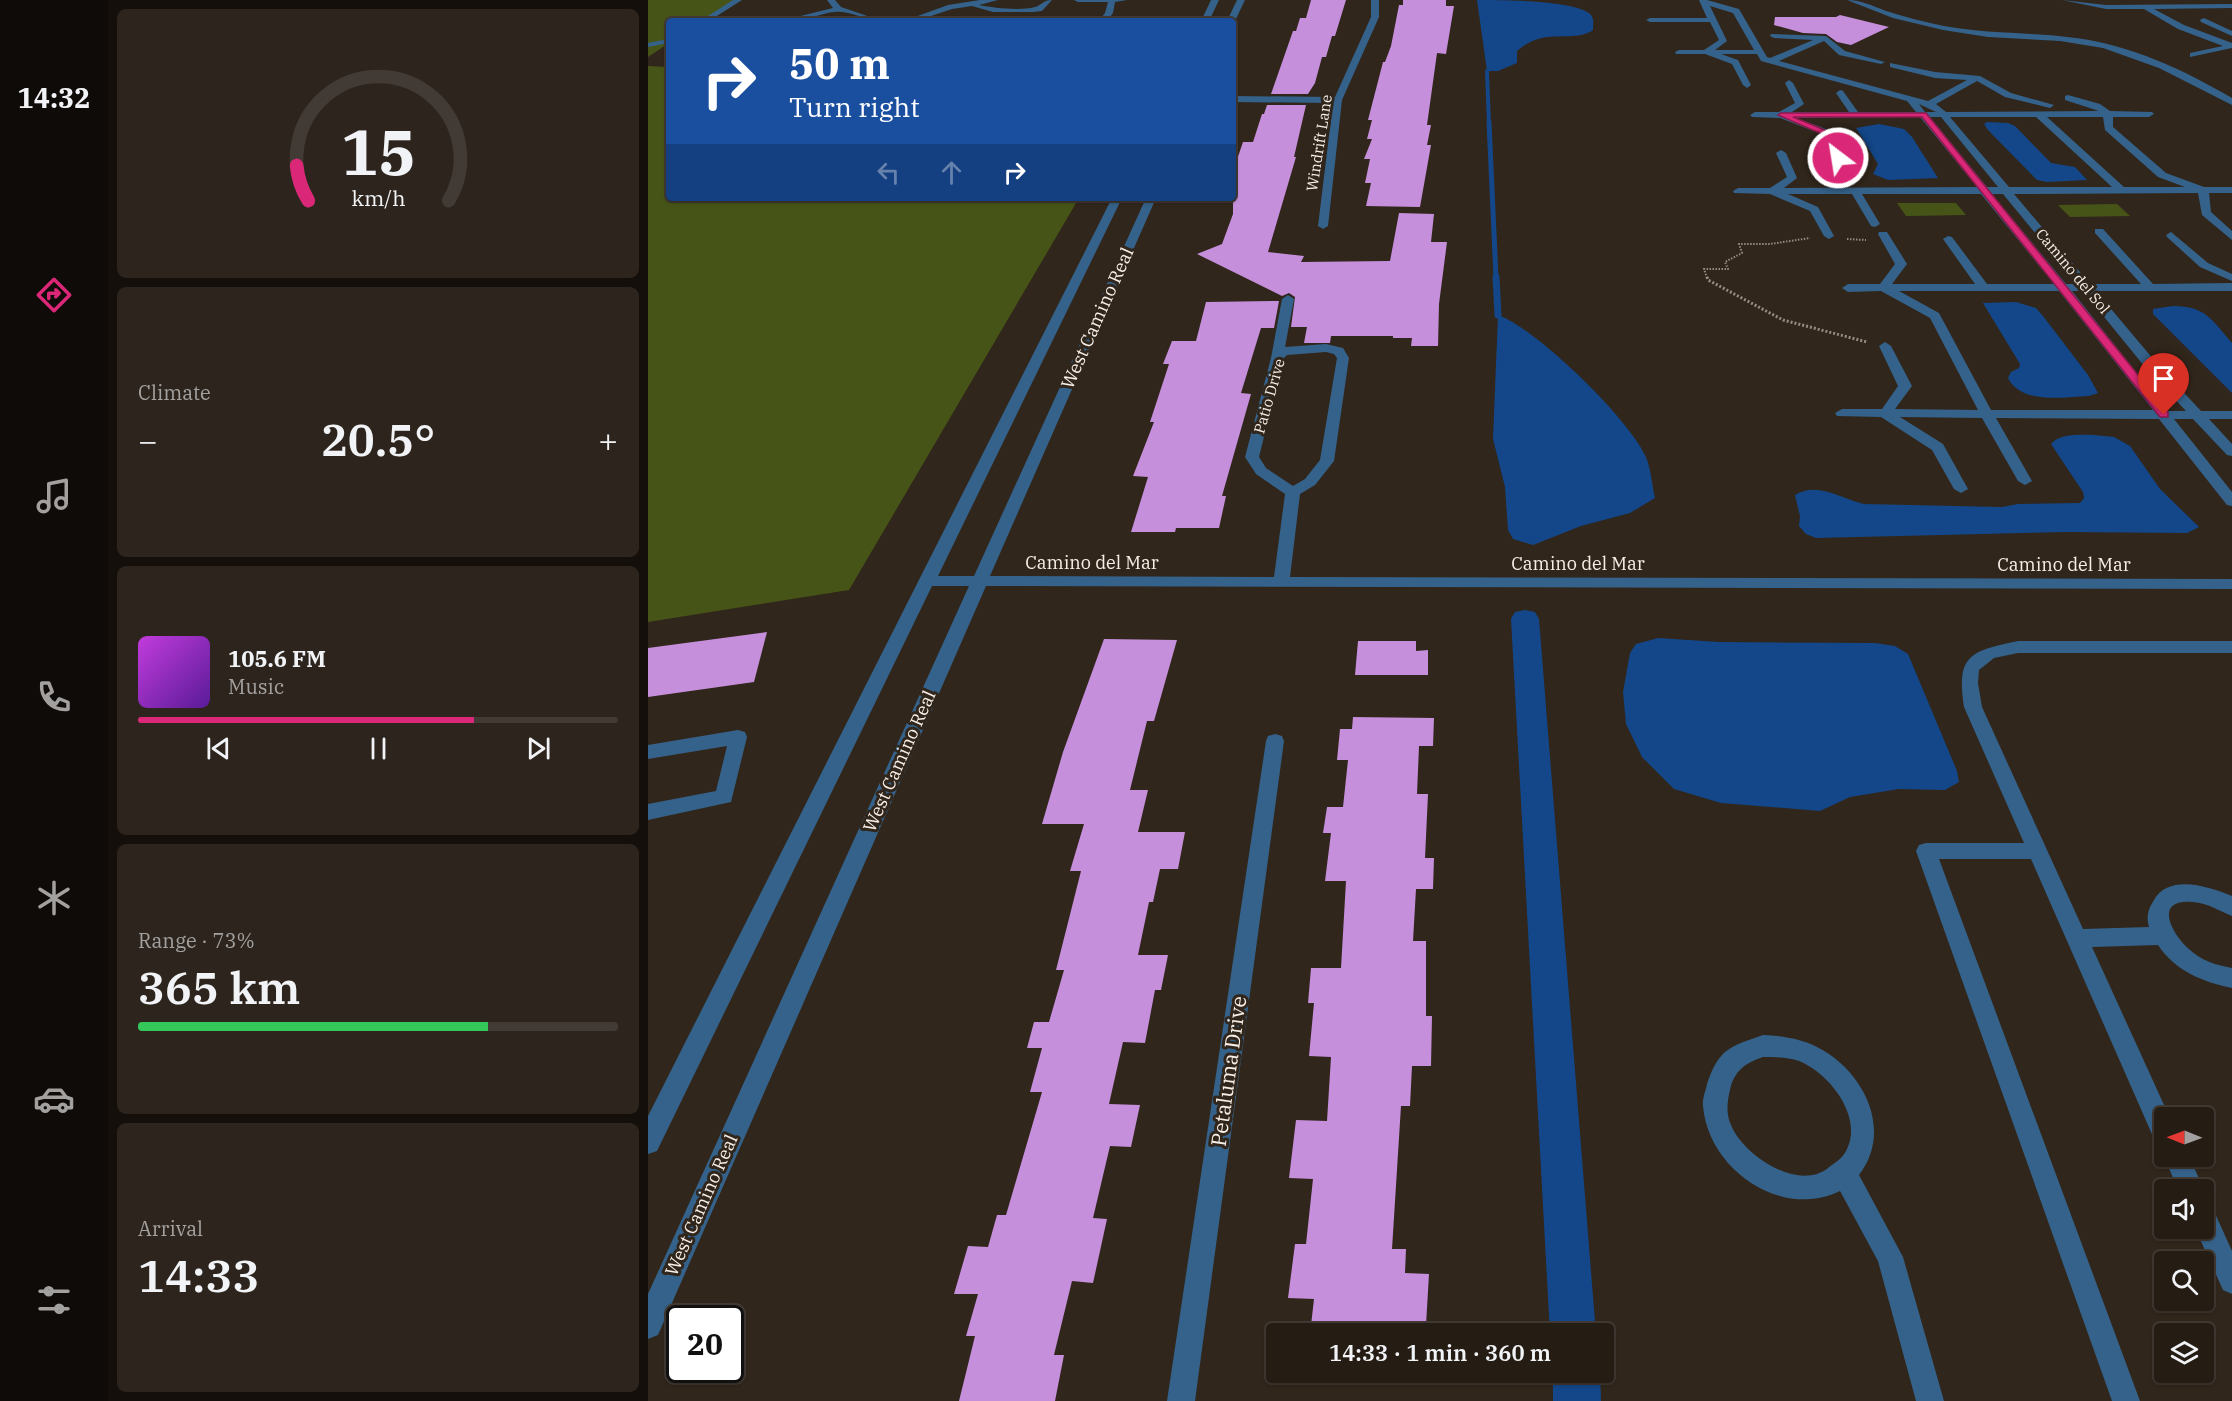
<!DOCTYPE html>
<html lang="en">
<head>
<meta charset="utf-8">
<style>
  :root { --surface:#251c14; --page:#2d251d; --text:#f1f3f6; --muted:#a3a1a0; --line:#423a34; --accent:#db2777 }
  body { margin:0; font-family:"IBM Plex Serif",serif; background:var(--page); color:var(--text); height:100vh; display:flex; flex-direction:column; font-size:22px; white-space:nowrap }
  * { box-sizing:border-box; margin:0 }
  p { font-size:20px; color:var(--muted) }
  .icon { flex:none; width:33px; height:33px; fill:none; stroke:currentColor; stroke-width:2; stroke-linecap:round; stroke-linejoin:round }
  .map { position:relative; flex:1; overflow:hidden }
  .details { display:flex; flex-direction:column; gap:9px; padding:9px; background:#140f0b; width:540px }
  .details>* { flex:none }
  .guide { position:absolute; left:18px; top:18px; width:570px; height:183px; border-radius:6px; box-shadow:0 2px 4px #0004,0 0 0 2px var(--line); background:#1a4fa0; color:#fff; overflow:hidden }
  .needle { width:39px; rotate:271deg }
  .tools { position:absolute; left:1506px; top:1107px; display:grid; gap:12px }
  .tools a { display:grid; place-items:center; width:60px; height:60px; border-radius:6px; background:var(--surface); box-shadow:0 2px 4px #0004,0 0 0 2px var(--line); font-size:30px }
  .speed { position:absolute; left:18px; top:1305px; display:flex; gap:12px; font-size:30px; font-weight:700; text-align:center }
  .speed>* { display:grid; place-content:center; width:78px; height:78px; border-radius:50%; background:var(--surface); box-shadow:0 2px 4px #0004,0 0 0 2px var(--line); line-height:1 }
  .speed .limit { border:3px solid #111; border-radius:9px; background:#fff; color:#111 }
  .pin { position:absolute; display:grid; place-items:center; width:51px; height:51px; color:#fff; margin:-62px -26px; border-radius:50% 50% 50% 0; rotate:-45deg; box-shadow:0 0 6px #0007 }
  .pin .icon { rotate:45deg }
  .me { position:absolute; width:66px; margin:-33px; rotate:329deg; stroke-linejoin:round; filter:drop-shadow(0 0 4px #0008) }
  .turn { display:flex; align-items:center; gap:21px; height:126px; padding:0 24px; font-size:27px }
  .turn .icon { width:78px; height:78px; stroke-width:2.5 }
  .turn b { display:block; font-size:42px; line-height:51px }
  .lanes { display:flex; align-items:center; height:57px; padding:0 24px; background:#0003; justify-content:center; gap:30px; direction:ltr }
  .lanes .off { opacity:.35 }
  .big { font-size:45px; font-weight:600; line-height:1.1 }
  .details .widget { flex:1; display:flex; flex-direction:column; justify-content:center; gap:9px; min-width:0; padding:0 21px; border-radius:9px; background:var(--page) }
  .details .dial { align-items:center; gap:0 }
  .dial svg { height:156px; overflow:visible; fill:none; stroke:var(--line); stroke-width:7; stroke-linecap:round; text-anchor:middle }
  .dial text { fill:var(--text); stroke:none }
  .song { display:flex; align-items:center; gap:18px }
  .cover { width:72px; height:72px; border-radius:9px; background:linear-gradient(135deg,hsl(290 70% 55%),hsl(270 70% 35%)) }
  .played { height:6px; border-radius:3px; background:linear-gradient(90deg,var(--accent) 70%,var(--line) 70%) }
  .keys { display:flex; justify-content:space-around; direction:ltr }
  .heat { display:flex; justify-content:space-between; align-items:center; font-size:33px; direction:ltr }
  .charge { height:9px; border-radius:4px; background:linear-gradient(90deg,#34c759 73%,var(--line) 0) }
  .trip { position:absolute; left:618px; top:1323px; width:348px; height:60px; border-radius:6px; background:var(--surface); box-shadow:0 2px 4px #0004,0 0 0 2px var(--line); font-weight:600; line-height:60px; text-align:center }
  main { display:flex; flex:1; min-height:0 }
  .tab-bar { display:flex; flex-direction:column; width:108px; justify-content:space-around; align-items:center; background:#0f0b08; color:var(--muted) }
  .tab-bar .icon { width:42px; height:42px }
  .tab-bar .selected { color:var(--accent) }
  .tab-bar b { font-size:27px; color:var(--text) }
  .map>svg:first-child { display:block }
  .green { fill:#465517 }
  .water { fill:#134789 }
  .lines { fill:none; stroke-linecap:round; stroke-linejoin:round }
  .stream-far2 { stroke:#134789; stroke-width:4 }
  .stream-far1 { stroke:#134789; stroke-width:5 }
  .stream { stroke:#134789; stroke-width:7 }
  .canal { fill:#134789; fill-rule:evenodd }
  .building { fill:#c58fdc }
  .path-far1 { stroke:#958c83; stroke-width:2; stroke-dasharray:1.5 1.5; stroke-linecap:butt }
  .path { stroke:#958c83; stroke-width:3; stroke-dasharray:2 2; stroke-linecap:butt }
  .minor { fill:#35628a; fill-rule:evenodd }
  .route { fill:#db2777; stroke:#8e194d; stroke-width:1.5 }
  .labels { text-anchor:middle; dominant-baseline:central; stroke-width:6; stroke-linejoin:round; paint-order:stroke }
  .far-street-label { font-size:15px; fill:#f7efe8; stroke:#31261b }
  .street-label { font-size:18px; fill:#f7efe8; stroke:#31261b }
  .near-street-label { font-size:21px; fill:#f7efe8; stroke:#31261b }
</style>
</head>
<body>
<main>
<nav class="tab-bar">
<b>14:32</b>
<svg class="icon selected" aria-label="directions" viewBox="0 0 24 24"><path d="M12 3l9 9-9 9-9-9zM9 14v-3h6M13 9l2 2-2 2"/></svg>
<svg class="icon" aria-label="music" viewBox="0 0 24 24"><path d="M9 18V5l10-2v13"/><circle cx="6" cy="18" r="3"/><circle cx="16" cy="16" r="3"/></svg>
<svg class="icon" aria-label="phone" viewBox="0 0 24 24"><path d="M5 4h4l2 5-3 2q2 4 5 5l2-3 5 2v4C11 20 4 13 5 4z"/></svg>
<svg class="icon" aria-label="climate" viewBox="0 0 24 24"><path d="M12 3v18M4 7l16 10M4 17L20 7"/></svg>
<svg class="icon" aria-label="car" viewBox="0 0 24 24"><path d="M5 17H2v-5l4-1 3-4h7l3 4 3 1v5h-3M9 17h6M6 11h13"/><circle cx="7" cy="17" r="2"/><circle cx="17" cy="17" r="2"/></svg>
<svg class="icon" aria-label="filters" viewBox="0 0 24 24"><path d="M4 7h16M4 17h16"/><circle cx="9" cy="7" r="2"/><circle cx="15" cy="17" r="2"/></svg>
</nav>
<section class="details">
<div class="widget dial"><svg viewBox="0 0 100 80">
<path d="M14 69A42 42 0 1 1 86 69"/>
<path d="M14 69A42 42 0 0 1 8 51" stroke="#db2777"/>
<text x="50" y="56" font-size="32" font-weight="700">15</text>
<text x="50" y="72" font-size="11">km/h</text>
</svg></div>
<div class="widget"><p>Climate</p>
<div class="heat"><a>−</a><b class="big">20.5°</b><a>+</a></div>
</div>
<div class="widget">
<div class="song"><i class="cover"></i><div><b>105.6 FM</b><p>Music</p></div></div>
<div class="played"></div>
<div class="keys"><svg class="icon" aria-label="previous" viewBox="0 0 24 24"><path d="M18 5L8 12l10 7zM5 5v14"/></svg><svg class="icon" aria-label="pause" viewBox="0 0 24 24"><path d="M8 5v14M16 5v14"/></svg><svg class="icon" aria-label="next" viewBox="0 0 24 24"><path d="M6 5l10 7-10 7zM19 5v14"/></svg></div>
</div>
<div class="widget"><p>Range · 73%</p><b class="big">365 km</b><div class="charge"></div></div>
<div class="widget"><p>Arrival</p><b class="big">14:33</b></div>
</section>
<div class="map">
<svg width="1584" height="1401" viewBox="0 0 1584 1401">
  <rect width="100%" height="100%" fill="#31261b"/>
  <g class="green">
    <path d="M0 0H87L55 21H21V43L0 57Z"/>
    <path d="M0 66 21 67V198H431L201 590 0 622Z"/>
    <path d="M1249 203H1308L1318 215 1258 216Z"/>
    <path d="M1469 204 1482 216 1422 217 1410 205Z"/>
  </g>
  <g class="water">
    <path d="M829 0C852 0 923 0 941 13 947 18 945 24 945 30 931 40 910 34 894 38 884 40 876 45 869 51V63L850 71H839Z"/>
    <path d="M1339 122 1360 123 1367 126 1403 163 1427 167 1439 180 1399 182 1389 180 1340 130 1336 124Z"/>
    <path d="M1231 124 1256 129 1264 137 1290 178 1240 180 1225 174 1230 164 1208 128Z"/>
    <path d="M1368 302 1388 308 1395 316 1440 375 1450 393 1441 396C1415 397 1374 405 1360 378L1363 372 1371 368 1372 364 1335 303Z"/>
    <path d="M1525 306C1558 306 1564 320 1584 343V393L1505 314V309Z"/>
    <path d="M850 315C889 329 981 419 998 457 1003 469 1004 485 1007 498L982 513 933 526 885 545 865 539 860 530 857 487 845 439Z"/>
    <path d="M1446 435 1466 437 1482 446 1512 489 1551 527 1539 533 1419 532 1168 538 1158 534 1151 526 1152 516 1147 495C1170 481 1193 499 1216 504L1354 507 1370 504 1432 503 1436 498 1435 492 1403 444C1412 433 1433 435 1446 435Z"/>
    <path d="M1010 638 1071 642 1227 643 1247 646 1260 654 1309 771 1311 782 1297 790 1251 789 1202 797 1172 811 1073 803 1026 789 994 757 978 724 975 692 982 653 988 644Z"/>
  </g>
  <g class="lines">
    <path class="stream-far2" d="M839 71 841 124"/>
    <path class="stream-far1" d="M841 122 848 278"/>
    <path class="stream" d="M848 277 850 315"/>
    <g class="canal">
      <path d="M877 610 887 612 891 619 948 1334H902L863 619 867 612Z"/>
      <path d="M905 1372H952L953 1401H905Z"/>
    </g>
  </g>
  <g class="building">
    <path d="M663 0H698L687 36H684L678 57H674L667 83 660 94H623L645 31H648L652 18H658Z"/>
    <path d="M755 0H798V6H806L798 54 789 53 779 125H783L779 145H783L772 207 718 206 723 183H717L722 159H716L724 139H719L724 120H720L735 62H737L743 46 751 5H755Z"/>
    <path d="M1192 15 1241 27 1203 45 1189 42 1178 34 1155 33 1126 25 1127 17H1188Z"/>
    <path d="M619 105H658L646 157H648L620 252 656 256 653 262 742 261 751 213 786 214 783 242H799L791 304 790 346H763L764 338H745V336H683L682 343H656L659 327H643L647 297 641 293 634 296 549 254 574 244 585 214V171L595 142H605L614 114H616Z"/>
    <path d="M631 301 626 328H613L593 393 603 394 574 496H578L571 528H528L527 532H483L500 477 485 476 506 422H502L521 364H515L524 341H548L558 302Z"/>
    <path d="M119 632 106 682 0 697V648Z"/>
    <path d="M456 639 529 640 506 721H499L482 790H500L490 832H537L530 869H512L505 902H501L490 955H520L513 990H507L497 1043 475 1042 461 1104 492 1105 483 1147 462 1146 445 1218 459 1219 445 1283 424 1281 406 1355H416L407 1401H311L327 1336H318L330 1294H306L320 1246 340 1247 349 1215H358L394 1092H382L394 1048H379L386 1022H401L416 970H408L433 871H422L436 824H394L415 752Z"/>
    <path d="M710 641H768V651L780 650V675H707Z"/>
    <path d="M705 717 786 718 785 746H771L769 794H780L777 858H786L785 889H768L765 941H778V1016H784L783 1066H764L762 1106H753L744 1249H758L757 1273 781 1274 778 1325 756 1323 755 1334H662L666 1299 640 1298 647 1244H658L665 1179 641 1178 648 1120 679 1121 683 1057 661 1056 666 1003H660L663 968H693L698 881H677L683 833H675L679 807H695L700 760H689L692 729H704Z"/>
  </g>
  <g class="lines">
    <g class="path-far1">
      <path d="M1199 239 1218 240"/>
      <path d="M1059 278 1056 269H1080L1077 262 1094 253 1091 244H1122L1162 238"/>
    </g>
    <path class="path" d="M1059 277 1060 280 1135 320 1219 342"/>
    <g class="minor">
      <path d="M85 0H94L61 21H52Z"/>
      <path d="M179 0H187L193 7 234 21C218 21 202 10 187 12 171 13 152 24 136 20L185 8Z"/>
      <path d="M332 0H350L331 5C345 8 373 11 387 7 394 5 395 0 404 0L394 11 385 12H345L324 6 304 9 268 21H256L300 5Z"/>
      <path d="M426 0H479L467 2 465 13 459 21H451L457 13 460 2H430Z"/>
      <path d="M563 0H571L561 21H553Z"/>
      <path d="M589 0H597L586 23 579 21Z"/>
      <path d="M723 0H731V17L694 100 680 226 675 229 670 226 685 103 585 102V96L687 97 723 17Z"/>
      <path d="M1051 0H1059L1091 9 1119 57 1122 58 1165 40 1126 38 1122 36 1123 34 1178 36 1197 51 1237 62 1233 64 1191 55 1176 41 1131 61 1280 101 1319 80 1287 78 1242 67V63L1287 72 1332 76 1363 93 1406 105 1402 108 1357 97 1329 81 1288 104 1298 112 1451 111 1417 100V96L1420 95 1452 104 1462 111 1504 112 1506 114 1501 117H1465V127L1518 173 1556 187H1584V193H1561L1563 212 1584 231V240L1554 215 1550 193 1366 194 1442 284H1493L1447 233V229H1455L1505 284 1584 283V291H1448L1511 366 1553 411H1584V419H1561L1584 444V456L1579 455 1545 419H1526L1584 492V506L1579 505 1511 419 1348 418 1384 481 1377 485 1370 481 1334 418 1252 417 1295 444 1320 489 1313 493 1306 489 1284 450 1233 417 1189 416 1187 413 1194 409H1234L1250 386 1231 346 1237 342 1243 346 1264 386 1247 409 1330 410 1282 318 1233 291 1200 292 1194 288 1200 284H1232L1247 264 1230 234 1231 232H1239L1259 264 1244 284H1327L1295 239 1300 236 1304 237 1339 284H1406L1333 194H1214L1232 224 1227 227 1223 226 1204 194H1140L1170 207 1186 236 1181 239 1176 236 1162 211 1122 194 1086 193 1085 191 1090 188H1122L1139 177 1128 153 1133 150 1138 153 1149 178 1136 188 1329 187 1272 117 1148 118 1178 129 1195 158 1190 161 1185 158 1171 133 1132 118 1104 117 1102 115 1107 112H1131L1147 103 1137 83 1141 80 1145 83 1156 104 1144 112H1201L1188 93 1192 90 1195 91 1210 112H1268L1259 101 1113 61 1109 54H1073L1090 60 1103 85 1099 88 1095 85 1084 64 1057 54H1028L1027 52 1031 50H1056L1071 40 1062 22H1002L998 20 1002 18H1059ZM1062 6 1085 13 1106 50H1067L1079 41ZM1271 104 1288 112H1277ZM1282 117H1293L1350 187H1339ZM1302 117H1388L1464 187H1361ZM1399 117H1455L1457 130 1510 177 1537 187H1476ZM1344 194H1355L1429 284H1418ZM1251 291H1411L1505 410H1343L1291 313ZM1424 291H1435L1501 372 1538 411H1519Z"/>
      <path d="M1199 0C1213 0 1225 6 1238 11 1257 17 1276 22 1296 26 1339 34 1384 32 1428 38 1483 45 1536 70 1584 98V105L1511 68 1455 48 1412 41 1340 37 1295 30 1245 18Z"/>
      <path d="M1414 0 1458 5 1584 4V8L1506 9 1536 25 1584 43V48L1542 57V53L1575 46 1530 29 1496 9H1458Z"/>
      <path d="M1556 18 1584 31V36L1553 22 1552 20Z"/>
      <path d="M21 39V43L0 47V43Z"/>
      <path d="M464 198H474L290 576H326L498 198H508L342 576 626 577 637 494 608 474 597 457 623 358 634 299 640 295 646 299 637 347 678 344 695 348 701 358 686 461 667 485 652 494 642 577 1584 579V589L338 586 10 1335 0 1339V1294L321 586H284L9 1151 0 1154V1116ZM678 352 686 354 689 358 672 460 657 479 645 486 618 468 611 457 635 359 639 355Z"/>
      <path d="M1523 232 1560 263 1584 274V281L1552 267 1519 237 1518 235Z"/>
      <path d="M1370 641H1584V653H1370L1346 658 1331 670 1330 683 1334 707 1435 929 1501 927C1498 916 1500 910 1506 900 1521 873 1562 887 1584 896V916C1571 911 1560 903 1545 902 1504 898 1524 935 1542 950 1554 961 1568 965 1584 968V988C1555 982 1527 971 1510 945L1444 947 1522 1118H1516V1144L1507 1141 1383 859H1291L1492 1401H1464L1268 851 1271 845 1278 843H1376L1316 707C1308 655 1322 651 1370 641Z"/>
      <path d="M90 730 97 732 99 737 83 802 0 820V804L68 791 79 746 0 759V745Z"/>
      <path d="M627 734 634 736 636 741 547 1401H519L618 741 620 736Z"/>
      <path d="M1115 1035C1134 1036 1152 1038 1169 1047 1215 1070 1246 1130 1211 1175L1255 1257 1296 1401H1268L1230 1261 1192 1191C1133 1220 1060 1169 1055 1106 1054 1099 1058 1090 1059 1084 1063 1072 1068 1060 1077 1052 1088 1043 1102 1040 1115 1035ZM1115 1057C1127 1057 1140 1057 1151 1061 1181 1073 1215 1116 1199 1149 1195 1158 1188 1162 1180 1168 1150 1192 1095 1155 1083 1125 1078 1114 1079 1102 1082 1090 1086 1071 1097 1063 1115 1057Z"/>
      <path d="M1516 1154V1156H1541L1556 1190V1191L1530 1190 1516 1156Z"/>
      <path d="M1556 1205 1565 1209 1584 1251V1294L1575 1290 1547 1228H1556Z"/>
    </g>
  </g>
  <path class="route" d="M1278 113 1520 412V417H1512L1274 117H1145L1177 130 1194 158 1190 160 1187 158 1172 133 1130 115 1133 113Z"/>
  <g class="labels">
    <g class="far-street-label">
      <text transform="translate(671 143) rotate(-81)">Windrift Lane</text>
      <text transform="translate(1425 271) rotate(50)">Camino del Sol</text>
      <text transform="translate(621 396) rotate(-74)">Patio Drive</text>
    </g>
    <g class="street-label">
      <text transform="translate(449 318) rotate(-66)">West Camino Real</text>
      <text x="444" y="562">Camino del Mar</text>
      <text x="930" y="563">Camino del Mar</text>
      <text x="1416" y="564">Camino del Mar</text>
      <text transform="translate(251 761) rotate(-66)">West Camino Real</text>
      <text transform="translate(53 1205) rotate(-66)">West Camino Real</text>
    </g>
    <g class="near-street-label">
      <text transform="translate(580 1071) rotate(-82)">Petaluma Drive</text>
    </g>
  </g>
</svg>
<div class="tools">
<a><svg class="needle" viewBox="-14 -14 28 28"><path d="M0-13l5 13h-10z" fill="#e53935"/><path d="M0 13l5-13h-10z" fill="#a3a1a0"/></svg></a>
<a><svg class="icon" aria-label="sound" viewBox="0 0 24 24"><path d="M4 9h4l5-4v14l-5-4H4zM17 9q2 3 0 6"/></svg></a>
<a><svg class="icon" aria-label="search" viewBox="0 0 24 24"><circle cx="10" cy="10" r="6"/><path d="M15 15l6 6"/></svg></a>
<a><svg class="icon" aria-label="layers" viewBox="0 0 24 24"><path d="M12 4l9 5-9 5-9-5zM3 14l9 5 9-5"/></svg></a>
</div>
<div class="speed"><div class="limit">20</div></div>
<div class="pin" style="left:1516px;top:415px;background:#d93025"><svg class="icon" aria-label="arrive" viewBox="0 0 24 24"><path d="M6 21V4h12l-3 4 3 4H6"/></svg></div>
<svg class="me" style="left:1190px;top:158px" viewBox="-20 -20 40 40"><circle r="17" fill="#db2777" stroke="#fff" stroke-width="3"/><path d="M0-11L8 9 0 5-8 9z" fill="#fff"/></svg>
<div class="trip">14:33 · 1 min · 360 m</div>
<div class="guide">
<div class="turn"><svg class="icon" aria-label="right" viewBox="0 0 24 24"><path d="M7 20v-9h11M14 6l5 5-5 5"/></svg><div><b>50 m</b>Turn right</div></div>
<div class="lanes"><svg class="icon off" aria-label="left" viewBox="0 0 24 24"><path d="M17 20v-9H6M10 6l-5 5 5 5"/></svg><svg class="icon off" aria-label="ahead" viewBox="0 0 24 24"><path d="M12 20V5M6 11l6-6 6 6"/></svg><svg class="icon" aria-label="right" viewBox="0 0 24 24"><path d="M7 20v-9h11M14 6l5 5-5 5"/></svg></div>
</div>
</div>
</main>
</body>
</html>
